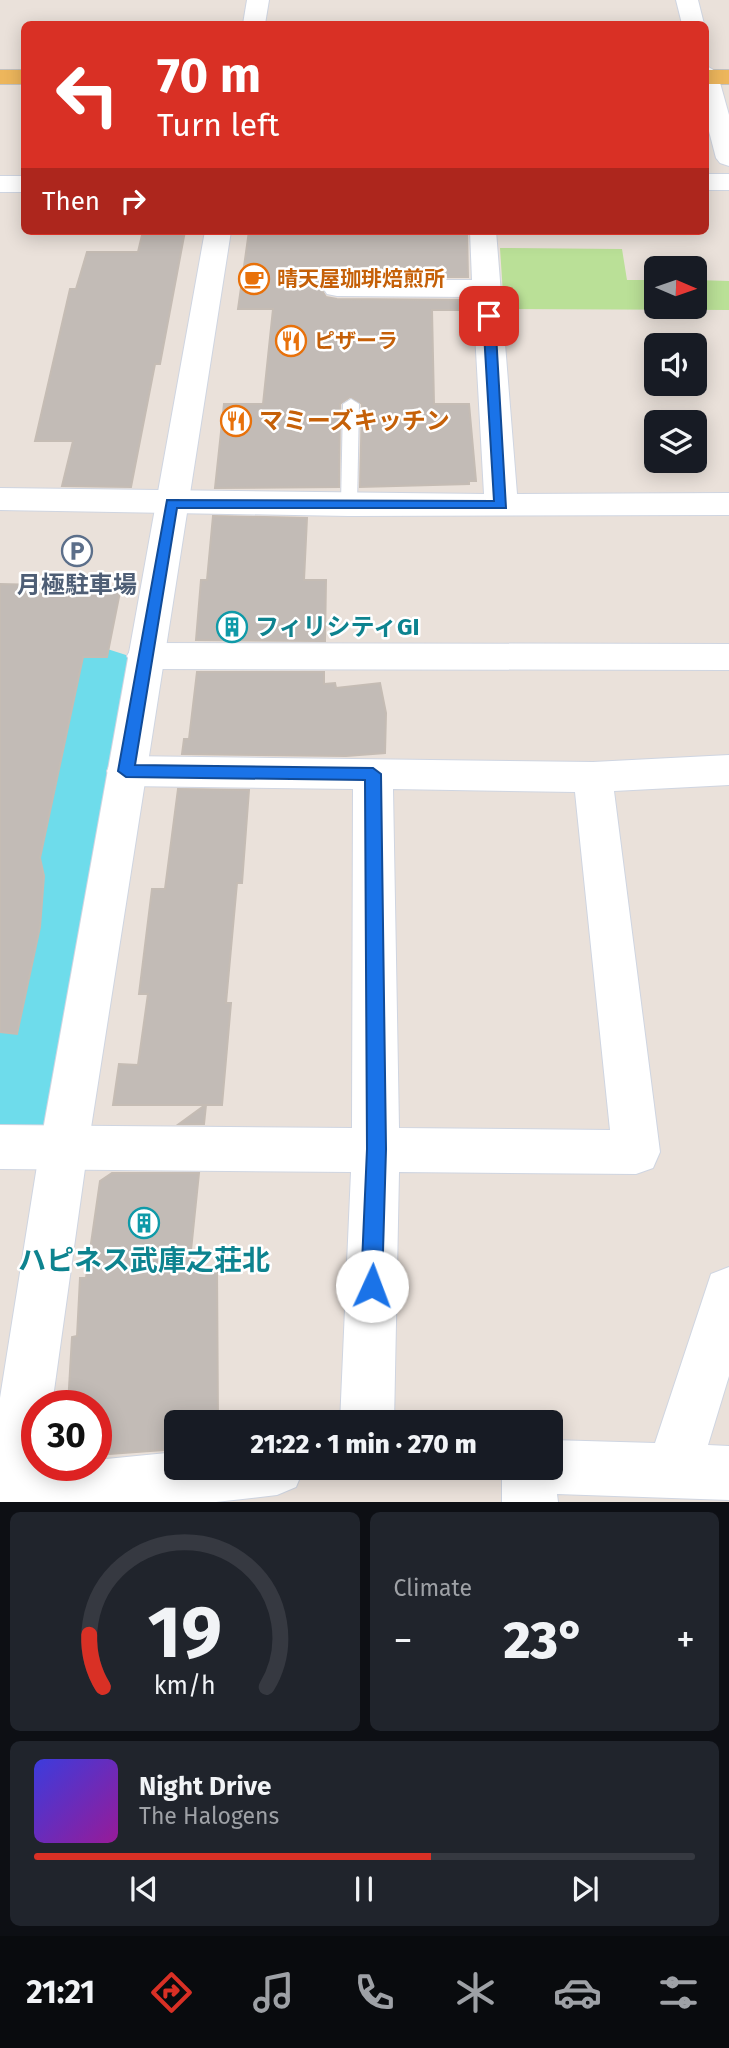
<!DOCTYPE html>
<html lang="en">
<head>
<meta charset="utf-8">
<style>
  :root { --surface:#171b24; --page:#20242c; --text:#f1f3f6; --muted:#9ea1a6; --line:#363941; --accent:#d93025 }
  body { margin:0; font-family:"Fira Sans","Noto Sans JP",sans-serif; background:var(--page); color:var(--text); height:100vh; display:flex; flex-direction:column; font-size:26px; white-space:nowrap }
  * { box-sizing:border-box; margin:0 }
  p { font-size:23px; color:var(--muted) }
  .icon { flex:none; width:38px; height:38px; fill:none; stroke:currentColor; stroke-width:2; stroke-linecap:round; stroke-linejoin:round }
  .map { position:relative; height:1502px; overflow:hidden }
  .panel { display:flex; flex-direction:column; gap:10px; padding:10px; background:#0d0f14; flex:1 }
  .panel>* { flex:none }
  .top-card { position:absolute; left:21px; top:21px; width:688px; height:214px; border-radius:10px; box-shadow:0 4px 18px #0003; background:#d93025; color:#fff; overflow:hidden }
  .needle { width:46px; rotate:92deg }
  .buttons { position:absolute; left:644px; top:256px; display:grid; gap:14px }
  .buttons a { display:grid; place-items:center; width:63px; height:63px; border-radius:10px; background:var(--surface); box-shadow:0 4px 18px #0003; font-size:35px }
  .speed { position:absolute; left:21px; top:1390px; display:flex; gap:14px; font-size:35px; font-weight:700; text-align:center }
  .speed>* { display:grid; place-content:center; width:91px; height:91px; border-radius:50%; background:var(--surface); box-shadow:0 4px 18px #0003; line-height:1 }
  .speed .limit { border:10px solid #d22; background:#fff; color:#111 }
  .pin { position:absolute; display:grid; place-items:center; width:60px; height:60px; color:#fff; margin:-30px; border-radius:14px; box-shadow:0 4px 10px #0006 }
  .me { position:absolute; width:77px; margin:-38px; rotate:2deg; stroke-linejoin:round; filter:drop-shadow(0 0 5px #0008) }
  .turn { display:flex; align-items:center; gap:24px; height:147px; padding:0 21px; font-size:32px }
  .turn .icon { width:91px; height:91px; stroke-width:2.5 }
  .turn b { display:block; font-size:49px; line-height:60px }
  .then { display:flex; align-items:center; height:66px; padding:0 21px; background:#0003; gap:14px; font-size:26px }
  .big { font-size:52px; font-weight:800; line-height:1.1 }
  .panel .widget { flex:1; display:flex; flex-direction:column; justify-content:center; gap:10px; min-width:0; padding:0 24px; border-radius:10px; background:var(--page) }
  .panel .dial { align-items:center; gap:0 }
  .dial svg { height:182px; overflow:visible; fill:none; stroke:var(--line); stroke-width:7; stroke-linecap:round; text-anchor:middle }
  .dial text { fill:var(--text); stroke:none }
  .song { display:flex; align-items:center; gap:21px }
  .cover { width:84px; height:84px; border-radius:10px; background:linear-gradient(135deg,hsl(240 70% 55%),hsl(300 70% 35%)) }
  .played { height:7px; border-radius:4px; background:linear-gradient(90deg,var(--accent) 60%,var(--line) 60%) }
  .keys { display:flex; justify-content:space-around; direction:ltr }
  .heat { display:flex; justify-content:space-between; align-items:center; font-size:38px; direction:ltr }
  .panel .tiles { flex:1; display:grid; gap:10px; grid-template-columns:1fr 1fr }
  .widget:last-child { grid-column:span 2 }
  .trip { position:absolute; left:164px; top:1410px; width:399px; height:70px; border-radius:10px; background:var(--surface); box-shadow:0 4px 18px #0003; font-weight:800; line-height:70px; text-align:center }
  .dock { display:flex; height:112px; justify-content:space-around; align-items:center; background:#090b0e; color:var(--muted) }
  .dock .icon { width:49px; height:49px }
  .dock .current { color:var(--accent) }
  .dock b { font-size:32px; color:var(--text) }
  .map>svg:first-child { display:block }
  .green { fill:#bae097 }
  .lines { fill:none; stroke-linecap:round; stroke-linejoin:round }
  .river { fill:#6edceb; fill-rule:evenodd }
  .building { fill:#c2bbb6; stroke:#c5bcb4; stroke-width:2 }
  .lane-casing { stroke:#cfd5e1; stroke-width:2 }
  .street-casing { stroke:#cfd5e1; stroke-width:2 }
  .secondary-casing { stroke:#cfd5e1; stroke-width:2 }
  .primary-casing { stroke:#c3c3c3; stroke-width:2 }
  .lane { fill:#fff; fill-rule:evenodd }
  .street { fill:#fff; fill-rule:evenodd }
  .secondary { fill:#fff; fill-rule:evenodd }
  .primary { fill:#edb65c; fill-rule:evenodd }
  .route { fill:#1a73e8; stroke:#114b97; stroke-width:2 }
  .labels { text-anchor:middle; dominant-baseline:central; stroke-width:5; stroke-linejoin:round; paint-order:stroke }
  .far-food-label { font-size:21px; font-weight:bold; fill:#c56008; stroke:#fff; text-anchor:start }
  .food-label { font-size:24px; font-weight:bold; fill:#c56008; stroke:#fff; text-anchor:start }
  .service-label { font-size:24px; font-weight:bold; fill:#4e5e75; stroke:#fff }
  .culture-label { font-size:24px; font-weight:bold; fill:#0d838f; stroke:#fff; text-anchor:start }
  .near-culture-label { font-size:28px; font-weight:bold; fill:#0d838f; stroke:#fff }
</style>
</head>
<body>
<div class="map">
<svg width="729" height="1502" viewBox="0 0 729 1502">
  <rect width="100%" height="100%" fill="#eae1da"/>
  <path class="green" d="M500 248 622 249 627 280H656V306H695V280L729 281V310L504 309Z"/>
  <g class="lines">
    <path class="river" d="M98 646 126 655 138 675 74 1097C70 1107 66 1119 61 1127 50 1143 17 1152 0 1150V965L58 675 70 655Z"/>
  </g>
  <g class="building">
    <path d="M143 231H185L160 364H155L131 487 62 486 73 441H35L70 289H76L87 252H138Z"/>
    <path d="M249 231H467L468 277H337L325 281 321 289 326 297 337 299 469 300V310H432L434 404H469L476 481H469V484L360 487 362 404 350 397 340 404 339 487 215 488 224 404H263L273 309H238Z"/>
    <path d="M213 516 307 518 304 580H326L325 641 196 640 201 580H207Z"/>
    <path d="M0 584 121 587 107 657H83L40 858 44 876 40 927 17 1034 0 1032Z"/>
    <path d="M197 672H324V684L335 683 336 688 380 683 386 713 385 753 346 756 182 754 184 739H189Z"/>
    <path d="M178 789 249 790 242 883H237L226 1003H231L222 1105H206L204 1124H179L205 1105H113L119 1064 138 1065 148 994H139L152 889H165Z"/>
    <path d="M112 1173H199L189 1270 217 1268 218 1423H177V1449L96 1455V1405H68L72 1337 77 1336 80 1278H86L100 1181Z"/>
  </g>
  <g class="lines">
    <g class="lane-casing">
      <path id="lane" d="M351 399 359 404 357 505 349 510 341 505 343 404Z"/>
    </g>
    <g class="street-casing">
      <g id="street">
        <path d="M676 0H698L704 24H682Z"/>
        <path d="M705 65 717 72 729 115V166L720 163 716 158 705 116Z"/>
        <rect x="705" y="174" width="24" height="16"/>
        <rect x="0" y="176" width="24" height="16"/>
        <path d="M470 231H496L517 494 729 493V515L349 516 0 510V488L484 494 473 297 337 296 327 294 323 288 327 282 337 280H472Z"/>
        <path d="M145 643 729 644V670L145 669 132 665 127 656 132 647Z"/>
        <path d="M729 755V785L614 791 660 1152 653 1168 636 1174 399 1172 394 1423H340L351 1172 0 1169V1125L352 1128 353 789 126 786 112 782 107 771 112 760 126 756 593 762ZM393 789 575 792 610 1130 399 1128Z"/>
        <path d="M729 1267V1376L708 1445 729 1446V1500L557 1494 558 1502H502V1468H551V1440L655 1443 711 1274Z"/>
        <path d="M177 1452V1468H304L296 1487 277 1495 216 1502H0V1474L11 1469 96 1465V1460Z"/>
      </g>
    </g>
    <g class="secondary-casing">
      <g id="secondary">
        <path d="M247 0H269L265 24H243Z"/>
        <path d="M205 231H231L88 1147 52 1405H37V1465H44L39 1502H0V1398L40 1147Z"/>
      </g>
    </g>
    <g class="primary-casing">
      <g id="primary">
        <rect x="0" y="70" width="24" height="14"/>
        <rect x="705" y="70" width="24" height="14"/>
      </g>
    </g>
    <use href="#lane" class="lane"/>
    <use href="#street" class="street"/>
    <use href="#secondary" class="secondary"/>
    <use href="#primary" class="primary"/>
  </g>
  <path class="route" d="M489 312 495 316 506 508H177L135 765 373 768 381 774 386 1149 382 1286 379 1293 372 1296 364 1293 361 1286 367 1149 365 780 126 777 118 771 167 500 494 501 483 316Z"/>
  <defs>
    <g id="cafe-ring" transform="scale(1.575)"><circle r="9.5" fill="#fff" stroke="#e8710a" stroke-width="1.5"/><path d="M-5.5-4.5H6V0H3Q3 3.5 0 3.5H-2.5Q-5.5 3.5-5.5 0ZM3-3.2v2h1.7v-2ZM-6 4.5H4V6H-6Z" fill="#e8710a"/></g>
    <g id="restaurant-ring" transform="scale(1.575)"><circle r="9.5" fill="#fff" stroke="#e8710a" stroke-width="1.5"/><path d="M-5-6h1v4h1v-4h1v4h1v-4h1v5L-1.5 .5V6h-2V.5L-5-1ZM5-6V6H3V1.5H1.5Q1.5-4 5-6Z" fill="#e8710a"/></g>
    <g id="parking-ring" transform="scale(1.575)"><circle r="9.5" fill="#fff" stroke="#5c6f8a" stroke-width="1.5"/><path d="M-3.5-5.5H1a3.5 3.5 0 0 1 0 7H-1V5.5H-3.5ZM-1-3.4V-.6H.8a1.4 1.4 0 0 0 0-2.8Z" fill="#5c6f8a"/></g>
    <g id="building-ring" transform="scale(1.575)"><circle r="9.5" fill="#fff" stroke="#0f9aa8" stroke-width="1.5"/><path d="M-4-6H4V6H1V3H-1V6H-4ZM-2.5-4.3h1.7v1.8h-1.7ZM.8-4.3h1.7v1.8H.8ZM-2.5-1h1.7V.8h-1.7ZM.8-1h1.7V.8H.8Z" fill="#0f9aa8"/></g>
  </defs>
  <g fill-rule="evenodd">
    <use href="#cafe-ring" x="254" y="279"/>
    <use href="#restaurant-ring" x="291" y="341"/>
    <use href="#restaurant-ring" x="236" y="421"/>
    <use href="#parking-ring" x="77" y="551"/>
    <use href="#building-ring" x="232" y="627"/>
    <use href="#building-ring" x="144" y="1223"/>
  </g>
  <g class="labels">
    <g class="far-food-label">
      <text x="277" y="279">晴天屋珈琲焙煎所</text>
      <text x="314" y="341">ピザーラ</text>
    </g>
    <g class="food-label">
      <text x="259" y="421">マミーズキッチン</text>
    </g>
    <g class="service-label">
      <text x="77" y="585">月極駐車場</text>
    </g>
    <g class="culture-label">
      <text x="255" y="627">フィリシティGI</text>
    </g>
    <g class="near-culture-label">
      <text x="144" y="1260">ハピネス武庫之荘北</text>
    </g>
  </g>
</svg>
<div class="buttons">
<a><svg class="needle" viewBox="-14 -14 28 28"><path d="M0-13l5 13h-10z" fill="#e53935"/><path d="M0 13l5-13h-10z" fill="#9ea1a6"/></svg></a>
<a><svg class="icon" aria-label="sound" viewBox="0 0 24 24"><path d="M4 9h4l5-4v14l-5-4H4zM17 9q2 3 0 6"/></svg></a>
<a><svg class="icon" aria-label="layers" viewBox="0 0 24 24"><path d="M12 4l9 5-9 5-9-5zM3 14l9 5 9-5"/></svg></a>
</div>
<div class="speed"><div class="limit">30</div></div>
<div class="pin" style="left:489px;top:316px;background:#d93025"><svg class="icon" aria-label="arrive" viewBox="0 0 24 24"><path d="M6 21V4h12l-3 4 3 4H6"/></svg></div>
<svg class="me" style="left:372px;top:1286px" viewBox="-20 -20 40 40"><circle r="19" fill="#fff"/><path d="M0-13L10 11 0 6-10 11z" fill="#1a73e8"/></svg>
<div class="trip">21:22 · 1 min · 270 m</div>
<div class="top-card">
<div class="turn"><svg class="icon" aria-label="left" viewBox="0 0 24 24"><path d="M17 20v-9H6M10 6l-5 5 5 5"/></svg><div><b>70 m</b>Turn left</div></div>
<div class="then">Then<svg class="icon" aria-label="right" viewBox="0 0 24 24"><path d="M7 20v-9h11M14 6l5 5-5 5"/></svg></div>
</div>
</div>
<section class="panel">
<div class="tiles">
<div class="widget dial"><svg viewBox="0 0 100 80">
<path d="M14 69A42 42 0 1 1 86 69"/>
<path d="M14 69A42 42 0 0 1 8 46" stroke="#d93025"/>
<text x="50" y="56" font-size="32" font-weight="700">19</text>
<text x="50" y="72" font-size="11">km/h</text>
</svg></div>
<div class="widget"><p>Climate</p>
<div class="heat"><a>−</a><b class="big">23°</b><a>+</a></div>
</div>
<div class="widget">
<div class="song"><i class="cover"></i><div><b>Night Drive</b><p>The Halogens</p></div></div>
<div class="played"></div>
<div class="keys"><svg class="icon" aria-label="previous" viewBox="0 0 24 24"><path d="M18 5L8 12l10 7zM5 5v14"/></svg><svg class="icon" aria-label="pause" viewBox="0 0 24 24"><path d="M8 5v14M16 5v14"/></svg><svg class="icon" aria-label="next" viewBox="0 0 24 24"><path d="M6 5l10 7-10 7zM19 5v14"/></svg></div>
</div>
</div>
</section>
<nav class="dock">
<b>21:21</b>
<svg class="icon current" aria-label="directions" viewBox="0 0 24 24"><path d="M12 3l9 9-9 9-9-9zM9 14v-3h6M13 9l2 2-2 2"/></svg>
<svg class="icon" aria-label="music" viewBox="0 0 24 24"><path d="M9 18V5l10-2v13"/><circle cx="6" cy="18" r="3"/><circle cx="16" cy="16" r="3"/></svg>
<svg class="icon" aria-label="phone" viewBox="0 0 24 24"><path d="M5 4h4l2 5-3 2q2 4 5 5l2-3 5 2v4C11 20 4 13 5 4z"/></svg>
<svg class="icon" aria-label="climate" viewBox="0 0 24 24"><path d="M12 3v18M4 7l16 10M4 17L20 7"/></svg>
<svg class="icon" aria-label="car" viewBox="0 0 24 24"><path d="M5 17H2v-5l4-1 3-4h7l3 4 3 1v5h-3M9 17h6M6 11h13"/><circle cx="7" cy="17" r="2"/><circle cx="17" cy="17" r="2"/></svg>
<svg class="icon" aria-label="filters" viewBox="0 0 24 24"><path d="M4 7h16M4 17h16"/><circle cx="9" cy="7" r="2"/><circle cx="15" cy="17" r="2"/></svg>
</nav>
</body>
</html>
